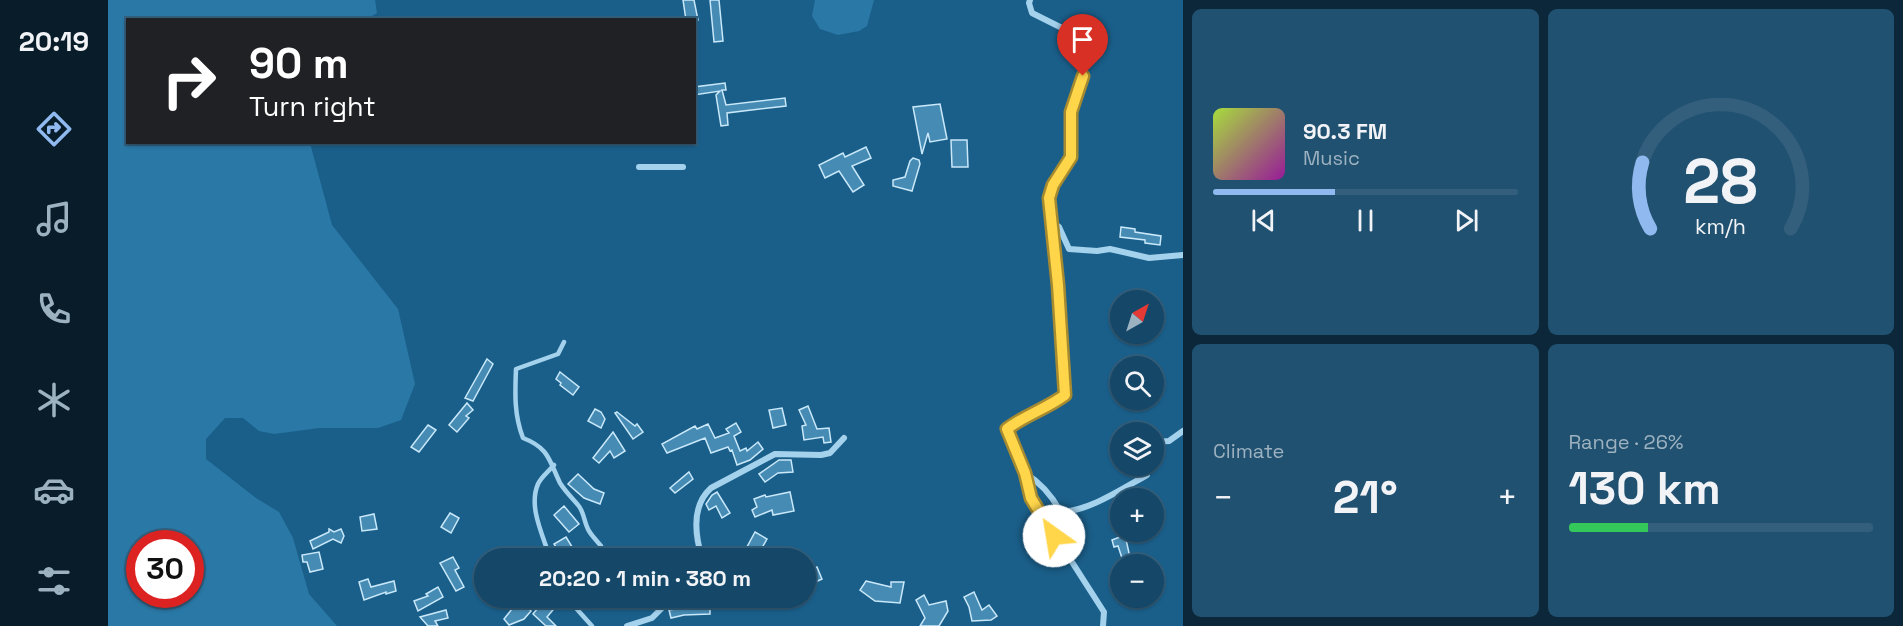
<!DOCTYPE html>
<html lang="en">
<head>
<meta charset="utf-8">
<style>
  :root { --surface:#144768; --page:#215171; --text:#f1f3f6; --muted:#9db2c0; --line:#335f7c; --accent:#90b9f0 }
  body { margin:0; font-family:"Space Grotesk",sans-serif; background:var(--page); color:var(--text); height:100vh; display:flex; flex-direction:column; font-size:22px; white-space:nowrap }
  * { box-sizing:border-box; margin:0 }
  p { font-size:20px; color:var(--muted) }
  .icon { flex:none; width:33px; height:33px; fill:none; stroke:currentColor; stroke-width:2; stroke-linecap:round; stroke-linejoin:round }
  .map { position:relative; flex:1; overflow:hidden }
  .side { display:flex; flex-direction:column; gap:9px; padding:9px; background:#0b2739; width:720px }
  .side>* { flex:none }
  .hud { position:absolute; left:18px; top:18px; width:570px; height:126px; border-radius:0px; box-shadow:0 2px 4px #0004,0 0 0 2px var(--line); background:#202124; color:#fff; overflow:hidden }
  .needle { width:39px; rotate:39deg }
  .tools { position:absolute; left:1002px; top:290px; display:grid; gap:12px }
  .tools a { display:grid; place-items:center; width:54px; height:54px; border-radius:50%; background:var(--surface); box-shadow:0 2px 4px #0004,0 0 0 2px var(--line); font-size:30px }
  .speed { position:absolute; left:18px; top:530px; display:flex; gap:12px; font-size:30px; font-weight:700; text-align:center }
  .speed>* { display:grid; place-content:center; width:78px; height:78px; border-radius:50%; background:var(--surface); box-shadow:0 2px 4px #0004,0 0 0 2px var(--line); line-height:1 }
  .speed .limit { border:9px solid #d22; background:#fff; color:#111 }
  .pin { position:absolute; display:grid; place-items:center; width:51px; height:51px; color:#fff; margin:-62px -26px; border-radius:50% 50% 50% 0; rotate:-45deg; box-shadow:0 0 6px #0007 }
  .pin .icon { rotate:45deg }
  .me { position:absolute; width:66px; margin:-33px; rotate:328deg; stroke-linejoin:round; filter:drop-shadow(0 0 4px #0008) }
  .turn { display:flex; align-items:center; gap:21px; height:126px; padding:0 24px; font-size:27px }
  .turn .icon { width:78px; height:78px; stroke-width:2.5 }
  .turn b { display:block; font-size:42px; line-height:51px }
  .big { font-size:45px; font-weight:700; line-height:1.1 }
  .side .tile { flex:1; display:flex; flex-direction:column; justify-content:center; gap:9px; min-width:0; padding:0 21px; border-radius:9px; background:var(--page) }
  .side .dial { align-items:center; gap:0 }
  .dial svg { height:156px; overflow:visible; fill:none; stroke:var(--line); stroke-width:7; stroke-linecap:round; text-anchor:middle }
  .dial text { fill:var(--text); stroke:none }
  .song { display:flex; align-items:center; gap:18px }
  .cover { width:72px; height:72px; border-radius:9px; background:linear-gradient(135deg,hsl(80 70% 55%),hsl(300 70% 35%)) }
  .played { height:6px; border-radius:3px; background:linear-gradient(90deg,var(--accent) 40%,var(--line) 40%) }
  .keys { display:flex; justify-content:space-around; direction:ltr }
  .heat { display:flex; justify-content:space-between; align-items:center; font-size:33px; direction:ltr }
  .charge { height:9px; border-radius:4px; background:linear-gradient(90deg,#34c759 26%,var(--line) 0) }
  .side .tiles { flex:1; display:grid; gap:9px; grid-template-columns:repeat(2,1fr) }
  .trip { position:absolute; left:366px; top:548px; width:342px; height:60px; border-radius:30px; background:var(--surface); box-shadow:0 2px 4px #0004,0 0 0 2px var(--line); font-weight:700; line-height:60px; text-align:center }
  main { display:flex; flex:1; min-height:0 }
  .menu { display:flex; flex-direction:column; width:108px; justify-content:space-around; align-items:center; background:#081c2a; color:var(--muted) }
  .menu .icon { width:42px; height:42px }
  .menu .on { color:var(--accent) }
  .menu b { font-size:27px; color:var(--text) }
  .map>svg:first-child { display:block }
  .green { fill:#2a78a6; fill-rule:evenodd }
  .building { fill:#468bb4; stroke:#c9e8fa; stroke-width:1.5 }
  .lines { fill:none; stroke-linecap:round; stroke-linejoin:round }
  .service { stroke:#a4d2ed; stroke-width:4.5 }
  .minor { stroke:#a4d2ed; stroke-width:6 }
  .route-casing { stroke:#a68a30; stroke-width:15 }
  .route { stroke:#ffd54a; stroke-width:10 }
</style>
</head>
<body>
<main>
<nav class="menu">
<b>20:19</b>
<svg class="icon on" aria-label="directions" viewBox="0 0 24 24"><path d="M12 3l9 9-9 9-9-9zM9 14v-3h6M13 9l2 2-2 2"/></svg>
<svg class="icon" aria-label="music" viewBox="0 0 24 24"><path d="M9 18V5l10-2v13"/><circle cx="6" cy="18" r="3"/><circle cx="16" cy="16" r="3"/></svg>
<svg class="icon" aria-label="phone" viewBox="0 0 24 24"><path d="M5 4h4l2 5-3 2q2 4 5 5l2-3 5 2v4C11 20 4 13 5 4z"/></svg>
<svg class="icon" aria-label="climate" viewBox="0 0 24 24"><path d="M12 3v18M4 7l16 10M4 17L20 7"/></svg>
<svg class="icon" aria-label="car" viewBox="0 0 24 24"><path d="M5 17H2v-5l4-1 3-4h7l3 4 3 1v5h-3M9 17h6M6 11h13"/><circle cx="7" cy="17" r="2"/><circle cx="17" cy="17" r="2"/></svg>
<svg class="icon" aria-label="filters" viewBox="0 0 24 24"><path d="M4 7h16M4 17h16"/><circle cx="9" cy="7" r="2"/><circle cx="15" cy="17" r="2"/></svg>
</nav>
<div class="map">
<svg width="1075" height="626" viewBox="0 0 1075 626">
  <rect width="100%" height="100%" fill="#1a5f8a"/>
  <g class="green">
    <path d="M0 0H267L269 13 259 19 20 20V142L202 143 224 225 290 309 307 384 293 420 270 428H211L166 434 151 431 135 418H117L98 439V459L148 498 171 512 185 538 201 594 229 626H0ZM32 543H82V594H32Z"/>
    <path d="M707 0H766L759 26 751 31 730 35 712 29 704 16Z"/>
  </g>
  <g class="building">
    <path d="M575 0H586L590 20H578Z"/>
    <path d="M602 0H611L615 41 606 42Z"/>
    <path d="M617 83 618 90H614L618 105 677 98 678 106 619 113 620 125 613 126 608 95 612 91 586 95V87Z"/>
    <path d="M832 104 839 139 822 142 820 133 814 154 805 107Z"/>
    <path d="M843 140H859L860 167H844Z"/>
    <path d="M758 147 763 158 744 166 756 185 745 192 731 171 717 178 711 165 735 153 737 157Z"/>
    <path d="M805 158 811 160 812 164 804 191 785 186V180L797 177 802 161Z"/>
    <path d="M1013 227 1027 229V232L1053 236 1052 245 1037 243V240L1012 237Z"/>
    <path d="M379 359 385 364 365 401 357 398Z"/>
    <path d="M452 372 471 387 465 395 452 385 453 383 448 379Z"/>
    <path d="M359 403 365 410 358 416 361 418 349 432 341 425Z"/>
    <path d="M700 406 709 429 721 428 723 442 716 443 715 437 696 440 694 426 698 425 691 410Z"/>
    <path d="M674 408 678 425 665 428 661 410Z"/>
    <path d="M487 409 493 412 497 419 493 428 480 421Z"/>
    <path d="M509 412 527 426 529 424 535 432 525 439 507 413Z"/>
    <path d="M628 423 633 432 626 436 632 451 638 448 639 451 650 442 655 449 642 460 629 465 624 450 622 451 620 447 603 453 597 438 559 453 554 444 587 426 589 429 600 424 607 438 621 433 618 429Z"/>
    <path d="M320 425 328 430 311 452 303 447Z"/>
    <path d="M505 432 517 451 506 458 502 451 491 463 485 458Z"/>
    <path d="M671 460H683L685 472 670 473 657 482 651 474Z"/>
    <path d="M581 472 585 479 567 493 562 488Z"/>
    <path d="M470 474 486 489 496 493 492 504 476 498 460 484Z"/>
    <path d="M609 492 622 513 614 518 608 506 601 510 598 504 604 495Z"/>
    <path d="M682 492 686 511 665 515 664 510 647 517 644 510 649 507 646 499 657 495 658 497Z"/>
    <path d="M456 506 471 524 461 532 446 515Z"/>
    <path d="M342 513 351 518 343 533 333 527Z"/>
    <path d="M266 514 269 529 254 531 252 517Z"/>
    <path d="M221 529 226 532 233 529 236 536 233 543 225 539 205 549 202 541 221 532Z"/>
    <path d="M647 532 659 539 651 553 639 547Z"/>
    <path d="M1017 535 1023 562 1016 564 1010 546 1006 547 1004 540Z"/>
    <path d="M458 537 466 550 454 557 446 544Z"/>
    <path d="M211 552 215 569 202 572 199 562H195L194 555Z"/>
    <path d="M345 557 351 568 347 570 356 587 348 591 332 563Z"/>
    <path d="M709 567 714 579 701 585 698 573Z"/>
    <path d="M260 579 263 587 286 581 288 591 278 594V592L256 600 251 582Z"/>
    <path d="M758 581 783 587V582H796L792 603 767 601 752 590Z"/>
    <path d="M330 587 335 597 310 611 306 601 320 596 318 594Z"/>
    <path d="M866 592 874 610 881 605 889 616 883 620 864 621 861 607 856 597Z"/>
    <path d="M816 595 821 605 838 601 840 611 831 626H812L817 618 808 600Z"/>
    <path d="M439 597 449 605 439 617 448 626H438L425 614Z"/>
    <path d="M412 599 423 611 416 619 401 625 396 619Z"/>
    <path d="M574 601H587V604H602V614L576 615 563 618 561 610 573 608Z"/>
    <path d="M338 610 340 618 327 621 330 626H320L312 617Z"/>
  </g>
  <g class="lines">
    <g class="service">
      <path d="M456 342 450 354 408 369C407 393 406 415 415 438 441 448 441 460 452 483 457 491 464 498 470 505 476 511 476 523 481 531 484 536 489 541 493 546"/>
      <path d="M442 558C435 535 420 507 430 484 433 477 441 471 446 465"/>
      <path d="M458 597 484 626"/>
    </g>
    <g class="minor">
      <path d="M922 0 921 3 924 13 954 28 968 38 977 57 975 76 963 112V157L945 185 941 198 950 285 957 395C938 409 917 415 899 428L917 473 923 498 996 612 995 626"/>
      <path d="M531 167H575"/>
      <path d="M944 222 951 227 961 249 989 251 1002 249 1041 258 1075 255"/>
      <path d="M1046 442 1061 441 1075 431"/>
      <path d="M917 473C933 483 943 494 952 511 977 514 1017 487 1039 475L1036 465"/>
      <path d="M594 558C587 535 583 506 603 488L667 454 713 455 722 453 736 438"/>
      <path d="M519 626 544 618 561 601 570 597"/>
    </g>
  </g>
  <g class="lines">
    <g class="route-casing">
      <path id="route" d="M946 536 923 498 917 473 899 429C917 415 938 409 957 395L950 285 941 198 945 185 963 157V112L975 76"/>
    </g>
    <use href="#route" class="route"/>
  </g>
</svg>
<div class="tools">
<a><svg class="needle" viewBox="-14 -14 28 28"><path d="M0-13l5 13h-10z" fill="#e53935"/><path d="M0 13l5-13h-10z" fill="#9db2c0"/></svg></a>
<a><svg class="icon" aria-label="search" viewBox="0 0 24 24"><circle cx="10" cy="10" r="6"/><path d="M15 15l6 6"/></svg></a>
<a><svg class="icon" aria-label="layers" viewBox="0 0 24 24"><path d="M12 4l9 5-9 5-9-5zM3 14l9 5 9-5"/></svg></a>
<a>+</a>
<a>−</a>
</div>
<div class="speed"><div class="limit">30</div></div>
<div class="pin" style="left:975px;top:76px;background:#d93025"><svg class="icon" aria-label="arrive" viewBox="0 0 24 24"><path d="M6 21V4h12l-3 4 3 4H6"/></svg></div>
<svg class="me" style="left:946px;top:536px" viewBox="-20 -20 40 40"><circle r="19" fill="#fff"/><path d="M0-13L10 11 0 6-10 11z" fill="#ffd54a"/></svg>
<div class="trip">20:20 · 1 min · 380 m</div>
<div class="hud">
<div class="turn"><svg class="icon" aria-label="right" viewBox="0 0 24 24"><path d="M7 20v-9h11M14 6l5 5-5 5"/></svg><div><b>90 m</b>Turn right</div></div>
</div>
</div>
<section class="side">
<div class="tiles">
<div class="tile">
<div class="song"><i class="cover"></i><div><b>90.3 FM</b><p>Music</p></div></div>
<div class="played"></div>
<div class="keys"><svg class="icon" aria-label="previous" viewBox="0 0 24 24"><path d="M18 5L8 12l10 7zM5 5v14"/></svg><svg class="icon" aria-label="pause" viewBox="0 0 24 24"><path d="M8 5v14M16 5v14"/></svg><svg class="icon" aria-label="next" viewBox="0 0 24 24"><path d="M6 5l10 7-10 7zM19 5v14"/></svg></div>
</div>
<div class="tile dial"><svg viewBox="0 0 100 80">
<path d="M14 69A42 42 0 1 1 86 69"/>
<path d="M14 69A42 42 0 0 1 10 35" stroke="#90b9f0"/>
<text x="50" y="56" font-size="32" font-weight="700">28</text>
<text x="50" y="72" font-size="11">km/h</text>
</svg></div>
<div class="tile"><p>Climate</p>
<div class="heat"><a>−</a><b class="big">21°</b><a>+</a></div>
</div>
<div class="tile"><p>Range · 26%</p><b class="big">130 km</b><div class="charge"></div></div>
</div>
</section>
</main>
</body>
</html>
